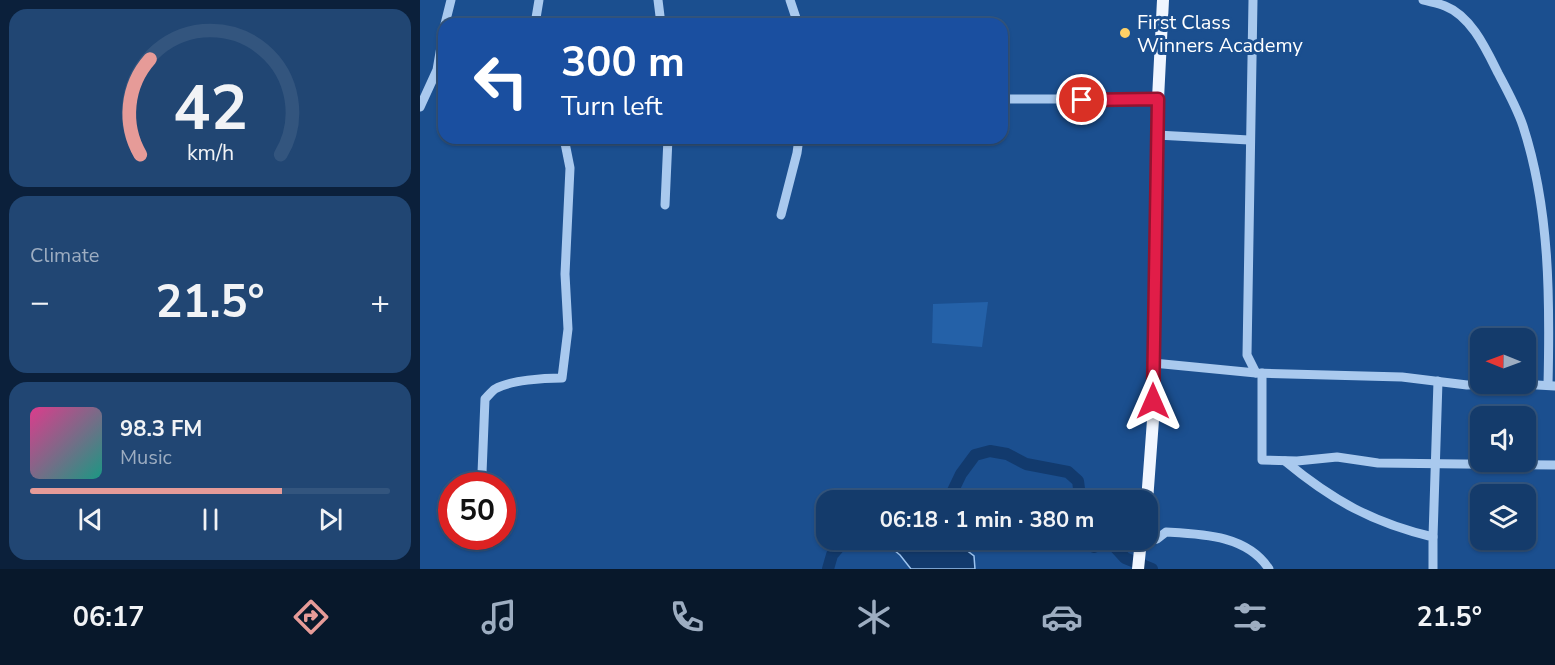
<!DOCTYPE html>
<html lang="en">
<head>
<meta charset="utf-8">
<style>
  :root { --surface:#143b6b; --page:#214673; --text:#f1f3f6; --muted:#9dadc1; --line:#33557e; --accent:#e69b98 }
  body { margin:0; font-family:"Nunito Sans",sans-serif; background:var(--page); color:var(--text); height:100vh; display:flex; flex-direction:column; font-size:22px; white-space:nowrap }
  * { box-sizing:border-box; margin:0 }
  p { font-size:20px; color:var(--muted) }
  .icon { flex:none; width:33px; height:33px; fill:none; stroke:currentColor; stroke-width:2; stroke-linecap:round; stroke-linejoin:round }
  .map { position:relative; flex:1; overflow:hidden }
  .side { display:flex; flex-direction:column; gap:9px; padding:9px; background:#0b203b; width:420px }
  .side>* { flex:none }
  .banner { position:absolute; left:18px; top:18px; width:570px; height:126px; border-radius:18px; box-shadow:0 2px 4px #0004,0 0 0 2px var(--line); background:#1a4fa0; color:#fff; overflow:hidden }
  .needle { width:39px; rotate:271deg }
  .fabs { position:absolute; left:1050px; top:328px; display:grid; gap:12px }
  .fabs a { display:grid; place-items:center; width:66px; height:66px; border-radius:12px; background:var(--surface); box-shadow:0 2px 4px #0004,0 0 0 2px var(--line); font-size:30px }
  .speed { position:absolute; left:18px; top:472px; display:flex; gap:12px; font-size:30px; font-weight:700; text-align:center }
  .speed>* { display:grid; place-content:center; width:78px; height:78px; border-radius:50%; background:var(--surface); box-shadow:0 2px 4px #0004,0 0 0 2px var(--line); line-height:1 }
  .speed .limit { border:9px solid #d22; background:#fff; color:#111 }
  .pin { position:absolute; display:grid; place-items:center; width:51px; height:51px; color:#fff; margin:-26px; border:3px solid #fff; border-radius:50%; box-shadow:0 2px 6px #0007 }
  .me { position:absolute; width:66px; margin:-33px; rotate:0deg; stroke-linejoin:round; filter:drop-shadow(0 0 4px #0008) }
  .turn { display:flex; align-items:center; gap:21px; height:126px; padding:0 24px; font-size:27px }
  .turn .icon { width:78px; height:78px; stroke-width:2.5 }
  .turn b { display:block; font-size:42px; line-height:51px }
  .big { font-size:45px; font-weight:700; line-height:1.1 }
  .side .tile { flex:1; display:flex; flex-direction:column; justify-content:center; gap:9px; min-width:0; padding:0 21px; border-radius:18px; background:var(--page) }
  .side .dial { align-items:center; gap:0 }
  .dial svg { height:156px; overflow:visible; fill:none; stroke:var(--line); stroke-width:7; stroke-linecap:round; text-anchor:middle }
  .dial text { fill:var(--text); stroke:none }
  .song { display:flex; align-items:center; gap:18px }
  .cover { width:72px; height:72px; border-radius:9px; background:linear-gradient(135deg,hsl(330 70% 55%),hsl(170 70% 35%)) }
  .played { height:6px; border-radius:3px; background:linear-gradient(90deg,var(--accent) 70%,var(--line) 70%) }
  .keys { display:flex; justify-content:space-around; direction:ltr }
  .heat { display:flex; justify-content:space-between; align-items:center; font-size:33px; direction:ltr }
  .trip { position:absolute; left:396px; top:490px; width:342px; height:60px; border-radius:18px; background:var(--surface); box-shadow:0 2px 4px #0004,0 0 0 2px var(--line); font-weight:700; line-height:60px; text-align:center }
  .tab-bar { display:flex; height:96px; justify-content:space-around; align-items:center; background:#08182b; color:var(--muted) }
  .tab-bar .icon { width:42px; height:42px }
  .tab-bar .selected { color:var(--accent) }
  .tab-bar b { font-size:27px; color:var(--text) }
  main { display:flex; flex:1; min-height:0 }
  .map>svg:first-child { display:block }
  .green { fill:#2461a8 }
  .water { fill:#123a6d; stroke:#9cc4f0; stroke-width:1.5 }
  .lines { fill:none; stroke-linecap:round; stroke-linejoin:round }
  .river { stroke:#123a6d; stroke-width:12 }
  .minor { stroke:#a9c9ee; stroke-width:9 }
  .major { stroke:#f0f6ff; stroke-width:12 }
  .route-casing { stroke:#92132f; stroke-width:15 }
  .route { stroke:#e11d48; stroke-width:10 }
  .poi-dot { fill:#ffd166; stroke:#1b4f8f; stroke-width:2 }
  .labels { text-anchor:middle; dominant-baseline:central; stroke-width:6; stroke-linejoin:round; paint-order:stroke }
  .poi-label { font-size:20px; fill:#fff; stroke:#1b4f8f; text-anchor:start }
</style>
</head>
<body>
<main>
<section class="side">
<div class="tile dial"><svg viewBox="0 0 100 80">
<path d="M14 69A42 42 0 1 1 86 69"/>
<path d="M14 69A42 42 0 0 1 19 20" stroke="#e69b98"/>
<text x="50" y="56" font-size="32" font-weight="700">42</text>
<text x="50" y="72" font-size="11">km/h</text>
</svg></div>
<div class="tile"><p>Climate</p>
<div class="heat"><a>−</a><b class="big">21.5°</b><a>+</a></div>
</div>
<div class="tile">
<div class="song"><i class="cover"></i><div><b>98.3 FM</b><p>Music</p></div></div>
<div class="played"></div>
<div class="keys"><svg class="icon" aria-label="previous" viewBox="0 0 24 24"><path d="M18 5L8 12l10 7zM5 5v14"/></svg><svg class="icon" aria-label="pause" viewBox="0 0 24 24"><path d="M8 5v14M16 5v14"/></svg><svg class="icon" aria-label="next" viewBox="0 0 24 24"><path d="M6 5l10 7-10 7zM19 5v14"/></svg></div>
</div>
</section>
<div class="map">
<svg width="1135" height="569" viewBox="0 0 1135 569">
  <rect width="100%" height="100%" fill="#1b4f8f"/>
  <path class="green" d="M568 302 562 347 512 343 513 304Z"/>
  <path class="water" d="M471 540H533L554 556 555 569H491L480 555 468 545Z"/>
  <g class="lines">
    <g class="river">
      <path d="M528 501 541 474 555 455 570 451 587 454 606 464 648 472 658 481 660 496 670 501"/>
      <path d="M669 540 674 547 683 542 694 546 705 558 732 569"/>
      <path d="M408 569 412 555 425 540H445L468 545 485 540"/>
    </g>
    <g class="minor">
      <path d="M238 0 241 24"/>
      <path d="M370 0 378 24"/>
      <path d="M833 0 827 355 836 373"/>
      <path d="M1003 0C1010 2 1018 3 1025 6 1051 16 1066 49 1078 73 1087 90 1097 108 1103 126 1130 209 1130 300 1128 385"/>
      <path d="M25 24 31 0"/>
      <path d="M115 24 119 0"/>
      <path d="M582 99H738"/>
      <path d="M0 107 17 70 24 29"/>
      <path d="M737 135 829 140"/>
      <path d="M245 205 248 138"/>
      <path d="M361 215 377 153 379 138"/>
      <path d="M733 363 836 373 982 377 1047 385 1074 384"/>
      <path d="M842 373V460L877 461 917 457 958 463 1135 465"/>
      <path d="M1098 384 1135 386"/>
      <path d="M865 461C912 500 953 523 1013 537V569"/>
      <path d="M57 486 62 473 65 399C68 396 72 391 75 389 90 380 125 378 142 378L148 329 145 274 150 168 144 138"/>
      <path d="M1013 537 1018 381"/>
      <path d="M721 542 737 539 746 532C782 534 827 535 849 569"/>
    </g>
    <g class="major">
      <path d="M727 501 733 420 738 99 743 0"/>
      <path d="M718 569 721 540"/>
    </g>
  </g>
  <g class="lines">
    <g class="route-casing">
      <path id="route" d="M662 100 738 99 733 401"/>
    </g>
    <use href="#route" class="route"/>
  </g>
  <circle class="poi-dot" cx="705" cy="33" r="6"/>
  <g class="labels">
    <g class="poi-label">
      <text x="717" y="22">First Class<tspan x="717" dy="23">Winners Academy</tspan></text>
    </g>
  </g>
</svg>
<div class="fabs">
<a><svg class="needle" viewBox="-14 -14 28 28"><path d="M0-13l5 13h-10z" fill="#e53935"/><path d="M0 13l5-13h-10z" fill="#9dadc1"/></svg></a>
<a><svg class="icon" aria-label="sound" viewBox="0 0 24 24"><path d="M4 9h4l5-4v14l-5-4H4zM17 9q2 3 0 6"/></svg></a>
<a><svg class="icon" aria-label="layers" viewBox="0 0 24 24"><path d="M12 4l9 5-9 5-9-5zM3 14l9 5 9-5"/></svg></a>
</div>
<div class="speed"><div class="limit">50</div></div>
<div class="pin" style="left:662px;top:100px;background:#d93025"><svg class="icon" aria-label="arrive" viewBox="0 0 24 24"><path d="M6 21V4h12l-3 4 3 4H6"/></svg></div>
<svg class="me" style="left:733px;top:401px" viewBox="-20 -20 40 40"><path d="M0-17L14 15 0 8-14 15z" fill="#e11d48" stroke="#fff" stroke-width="4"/></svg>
<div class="trip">06:18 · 1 min · 380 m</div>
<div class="banner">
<div class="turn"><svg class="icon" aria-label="left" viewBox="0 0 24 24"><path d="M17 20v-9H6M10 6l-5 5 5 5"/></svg><div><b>300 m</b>Turn left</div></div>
</div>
</div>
</main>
<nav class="tab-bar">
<b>06:17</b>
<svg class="icon selected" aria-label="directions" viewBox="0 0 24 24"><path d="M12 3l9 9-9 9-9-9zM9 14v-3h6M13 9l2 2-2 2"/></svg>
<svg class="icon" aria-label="music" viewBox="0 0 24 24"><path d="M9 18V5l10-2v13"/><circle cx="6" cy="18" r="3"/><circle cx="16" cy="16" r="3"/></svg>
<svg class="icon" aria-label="phone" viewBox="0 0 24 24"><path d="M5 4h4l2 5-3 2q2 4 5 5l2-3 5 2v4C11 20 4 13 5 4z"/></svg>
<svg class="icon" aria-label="climate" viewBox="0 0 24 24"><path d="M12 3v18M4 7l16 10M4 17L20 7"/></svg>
<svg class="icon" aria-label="car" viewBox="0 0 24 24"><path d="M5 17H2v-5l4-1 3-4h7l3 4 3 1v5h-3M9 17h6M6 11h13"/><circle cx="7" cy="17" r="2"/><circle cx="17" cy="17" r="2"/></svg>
<svg class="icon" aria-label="filters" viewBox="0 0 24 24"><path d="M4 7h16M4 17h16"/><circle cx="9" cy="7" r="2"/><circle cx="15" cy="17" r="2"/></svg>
<b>21.5°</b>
</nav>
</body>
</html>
